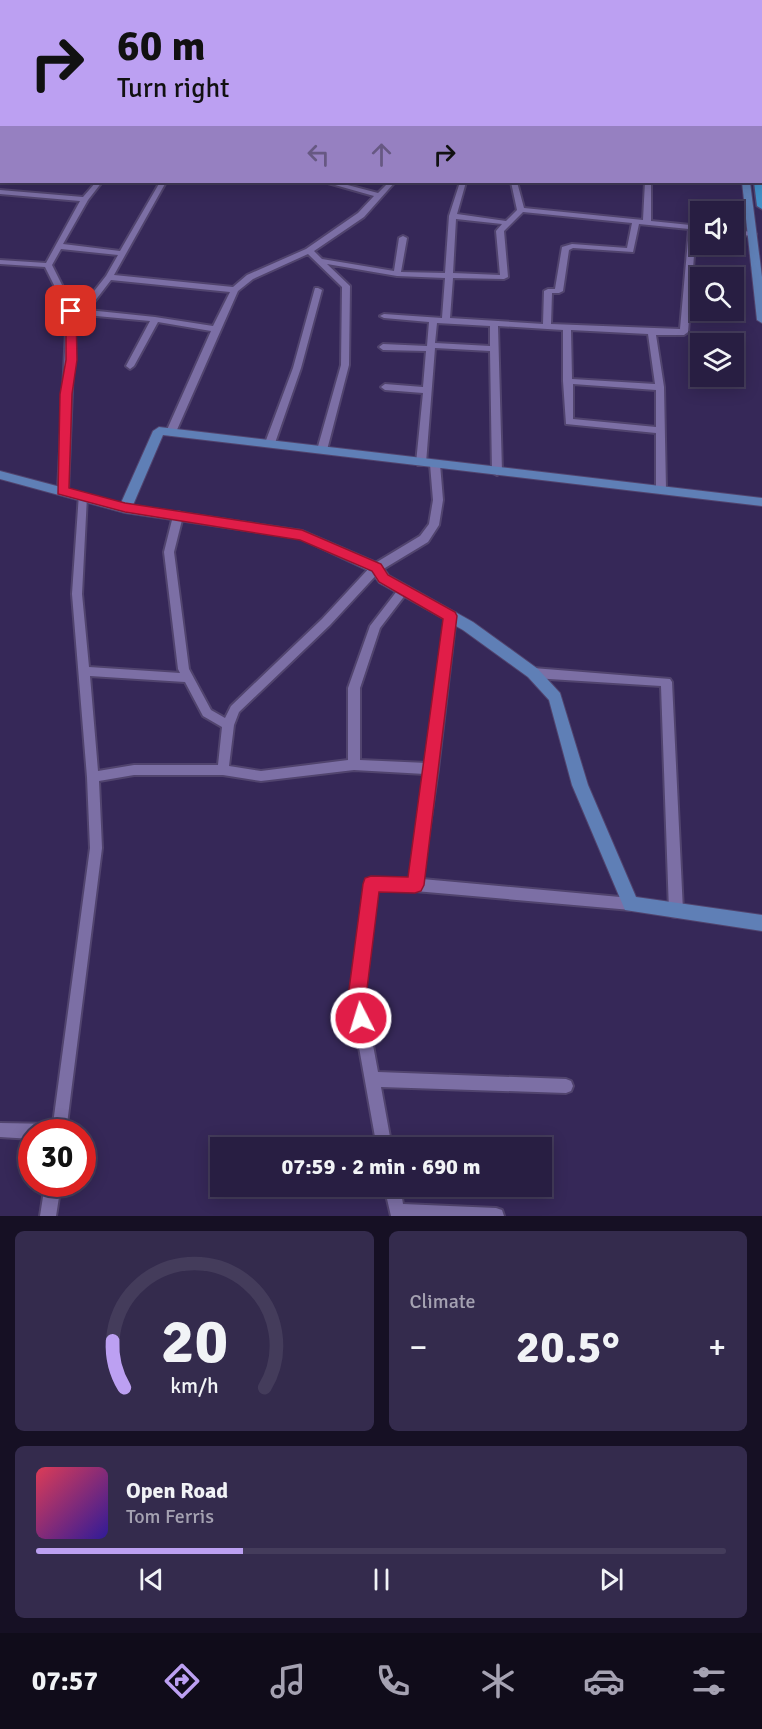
<!DOCTYPE html>
<html lang="en">
<head>
<meta charset="utf-8">
<style>
  :root { --surface:#281e42; --page:#342b4d; --text:#f1f3f6; --muted:#a5a2b2; --line:#443c5b; --accent:#bca0f2 }
  body { margin:0; font-family:Signika,sans-serif; background:var(--page); color:var(--text); height:100vh; display:flex; flex-direction:column; font-size:22px; white-space:nowrap }
  * { box-sizing:border-box; margin:0 }
  p { font-size:20px; color:var(--muted) }
  .icon { flex:none; width:33px; height:33px; fill:none; stroke:currentColor; stroke-width:2; stroke-linecap:round; stroke-linejoin:round }
  .map { position:relative; height:1216px; overflow:hidden }
  .sheet { display:flex; flex-direction:column; gap:15px; padding:15px; background:#161024; flex:1 }
  .sheet>* { flex:none }
  .banner { position:absolute; left:0px; top:0px; width:762px; height:183px; box-shadow:0 3px 15px #0003,0 0 0 2px var(--line); background:#bca0f2; color:#111; overflow:hidden }
  .controls { position:absolute; left:690px; top:201px; display:grid; gap:12px }
  .controls a { display:grid; place-items:center; width:54px; height:54px; border-radius:0px; background:var(--surface); box-shadow:0 3px 15px #0003,0 0 0 2px var(--line); font-size:30px }
  .speed { position:absolute; left:18px; top:1119px; display:flex; gap:12px; font-size:30px; font-weight:700; text-align:center }
  .speed>* { display:grid; place-content:center; width:78px; height:78px; border-radius:50%; background:var(--surface); box-shadow:0 3px 15px #0003,0 0 0 2px var(--line); line-height:1 }
  .speed .limit { border:9px solid #d22; background:#fff; color:#111 }
  .pin { position:absolute; display:grid; place-items:center; width:51px; height:51px; color:#fff; margin:-26px; border-radius:12px; box-shadow:0 3px 9px #0006 }
  .me { position:absolute; width:66px; margin:-33px; rotate:355deg; stroke-linejoin:round; filter:drop-shadow(0 0 4px #0008) }
  .turn { display:flex; align-items:center; gap:21px; height:126px; padding:0 18px; font-size:27px }
  .turn .icon { width:78px; height:78px; stroke-width:2.5 }
  .turn b { display:block; font-size:42px; line-height:51px }
  .lanes { display:flex; align-items:center; height:57px; padding:0 18px; background:#0003; justify-content:center; gap:30px; direction:ltr }
  .lanes .off { opacity:.35 }
  .big { font-size:45px; font-weight:700; line-height:1.1 }
  .sheet .card { flex:1; display:flex; flex-direction:column; justify-content:center; gap:9px; min-width:0; padding:0 21px; border-radius:9px; background:var(--page) }
  .sheet .dial { align-items:center; gap:0 }
  .dial svg { height:156px; overflow:visible; fill:none; stroke:var(--line); stroke-width:7; stroke-linecap:round; text-anchor:middle }
  .dial text { fill:var(--text); stroke:none }
  .song { display:flex; align-items:center; gap:18px }
  .cover { width:72px; height:72px; border-radius:9px; background:linear-gradient(135deg,hsl(350 70% 55%),hsl(250 70% 35%)) }
  .played { height:6px; border-radius:3px; background:linear-gradient(90deg,var(--accent) 30%,var(--line) 30%) }
  .keys { display:flex; justify-content:space-around; direction:ltr }
  .heat { display:flex; justify-content:space-between; align-items:center; font-size:33px; direction:ltr }
  .sheet .tiles { flex:1; display:grid; gap:15px; grid-template-columns:1fr 1fr }
  .card:last-child { grid-column:span 2 }
  .trip { position:absolute; left:210px; top:1137px; width:342px; height:60px; border-radius:0px; background:var(--surface); box-shadow:0 3px 15px #0003,0 0 0 2px var(--line); font-weight:700; line-height:60px; text-align:center }
  .dock { display:flex; height:96px; justify-content:space-around; align-items:center; background:#100c1a; color:var(--muted) }
  .dock .icon { width:42px; height:42px }
  .dock .selected { color:var(--accent) }
  .dock b { font-size:27px; color:var(--text) }
  .map>svg:first-child { display:block }
  .lines { fill:none; stroke-linecap:round; stroke-linejoin:round }
  .street-casing { stroke:#51446e; stroke-width:4 }
  .secondary-casing { stroke:#51446e; stroke-width:2 }
  .primary-casing { stroke:#51446e; stroke-width:3 }
  .street { fill:#7c6fa5; fill-rule:evenodd }
  .secondary { fill:#5f7fb6; fill-rule:evenodd }
  .primary { fill:#418ec7; fill-rule:evenodd }
  .route { fill:#e11d48; stroke:#92132f; stroke-width:1.5 }
</style>
</head>
<body>
<div class="map">
<svg width="762" height="1216" viewBox="0 0 762 1216">
  <rect width="100%" height="100%" fill="#362858"/>
  <g class="lines">
    <g class="street-casing">
      <g id="street">
        <path d="M0 0 3 2H2V5Z"/>
        <path d="M70 0H76L70 2Z"/>
        <path d="M387 0H393V2H388Z"/>
        <path d="M436 0H442L436 2Z"/>
        <rect x="487" y="0" width="6" height="2"/>
        <path d="M530 0 547 2H528Z"/>
        <path d="M572 0H578L572 2Z"/>
        <rect x="760" y="15" width="2" height="4"/>
        <rect x="0" y="157" width="2" height="4"/>
        <rect x="760" y="162" width="2" height="4"/>
        <path d="M96 182H102L88 200 63 244 120 251 160 182H166L114 275 233 287 247 275 306 249 358 213 374 196 328 183 327 182H336L378 193 389 182H395L364 217 314 251 322 259 394 271 399 238 403 236 407 238 401 272 445 273 449 216 460 182H466L457 214 506 221 517 210 511 182H517L524 208 643 220 645 182H651V221L700 226V230H696L688 332 684 335H656L664 387 666 490 661 493 656 490V433L566 424 563 381V330L498 326 502 472 497 475 492 472 490 351 435 348 426 463 424 465H418L416 463 423 393 385 390 381 387 385 384 423 387 426 351 383 350 379 347 383 344 427 346 429 322 384 318 380 316 384 314 442 318 445 278 397 276 327 264 350 286 349 365 327 450 325 452H319L317 450 341 365 342 287 308 254 253 279 238 291 176 432 171 435 166 432 211 331 158 322 134 366 130 369 126 366 150 321 75 314 68 491 63 494 60 493 58 491 67 311 45 267 0 264V260L46 263 80 201 0 194V190L83 197ZM523 212 632 223 627 248 572 244 562 247 555 289H548L544 291 543 324 450 318 453 278 504 279 508 277 504 231ZM456 219 502 224 496 231 500 275 453 273ZM639 224 689 229 680 329 551 324 552 293H559L563 291 569 250 573 248 633 252ZM61 249 118 255 106 276 80 309H74L52 265ZM111 280 230 292 213 326 155 317 88 310ZM437 323 490 326V346L435 343ZM571 330 648 334 655 384 572 379ZM573 384 656 390V427L573 419Z"/>
        <path d="M734 230 752 232 756 234 752 236 734 234Z"/>
        <path d="M315 288H318L322 290 301 368 275 443 270 446 267 445 265 443 293 368Z"/>
        <path d="M435 461 440 464 443 500 439 525 428 542 380 571 330 625 239 712 234 725 229 766 261 771 348 760V688L370 626 400 587H408L409 590 380 628 360 688V760L427 763 446 616 447 613H455L456 616 438 769 422 879 631 898 636 900 637 904 636 908 631 910 415 891 377 890 364 997 378 1072 566 1079 571 1081 573 1086 571 1091 566 1093 381 1087 392 1148H377L350 997 365 884 366 880 371 878 410 879 425 774 354 770 261 781 223 775H134L99 781 102 848 66 1132H32V1139L0 1137V1123L53 1124 90 848 87 777 72 594 79 494 82 493 87 496 82 594 89 667 180 673 178 669 164 552 173 516 178 512 181 513 183 516 174 552 189 669 211 710 225 718 231 706 322 619 372 565 420 536 429 524 433 500 430 464ZM90 676 185 682 203 716 222 727 218 765H134L98 771Z"/>
        <path d="M533 668 670 679 672 682 683 911 681 916 676 917 671 916 669 911 661 686 533 678 529 676 527 673 529 670Z"/>
        <path d="M45 1184H61L56 1216H40Z"/>
        <path d="M384 1186H400L403 1204 496 1208 502 1210 504 1216H391Z"/>
      </g>
    </g>
    <g class="secondary-casing">
      <g id="secondary">
        <rect x="760" y="87" width="2" height="4"/>
        <path d="M742 182H750L762 277V323L757 320Z"/>
        <path d="M159 427 762 498V506L163 435 133 505 302 530 381 564 389 575 473 622 538 669 560 693 588 785 636 897 762 915V931L625 910 572 785 549 700 528 677 463 630 379 583 371 572 300 539 125 513 0 479V471L121 503 153 431Z"/>
      </g>
    </g>
    <g class="primary-casing">
      <g id="primary">
        <rect x="722" y="0" width="8" height="2"/>
        <rect x="738" y="0" width="8" height="2"/>
        <path d="M760 179 762 180V209L757 206 754 182H760Z"/>
      </g>
    </g>
    <use href="#street" class="street"/>
    <use href="#secondary" class="secondary"/>
    <use href="#primary" class="primary"/>
  </g>
  <path class="route" d="M71 308 76 311 77 360 72 394 69 488 125 503 302 530 381 564 388 575 455 612 457 616 424 885 421 891 415 893 379 892 366 997 370 1018 367 1024 361 1027 354 1024 348 997 363 884 365 878 371 876 408 877 443 619 379 582 372 571 300 540 125 512 58 494 60 394 66 360V311Z"/>
</svg>
<div class="controls">
<a><svg class="icon" aria-label="sound" viewBox="0 0 24 24"><path d="M4 9h4l5-4v14l-5-4H4zM17 9q2 3 0 6"/></svg></a>
<a><svg class="icon" aria-label="search" viewBox="0 0 24 24"><circle cx="10" cy="10" r="6"/><path d="M15 15l6 6"/></svg></a>
<a><svg class="icon" aria-label="layers" viewBox="0 0 24 24"><path d="M12 4l9 5-9 5-9-5zM3 14l9 5 9-5"/></svg></a>
</div>
<div class="speed"><div class="limit">30</div></div>
<div class="pin" style="left:71px;top:311px;background:#d93025"><svg class="icon" aria-label="arrive" viewBox="0 0 24 24"><path d="M6 21V4h12l-3 4 3 4H6"/></svg></div>
<svg class="me" style="left:361px;top:1018px" viewBox="-20 -20 40 40"><circle r="17" fill="#e11d48" stroke="#fff" stroke-width="3"/><path d="M0-11L8 9 0 5-8 9z" fill="#fff"/></svg>
<div class="trip">07:59 · 2 min · 690 m</div>
<div class="banner">
<div class="turn"><svg class="icon" aria-label="right" viewBox="0 0 24 24"><path d="M7 20v-9h11M14 6l5 5-5 5"/></svg><div><b>60 m</b>Turn right</div></div>
<div class="lanes"><svg class="icon off" aria-label="left" viewBox="0 0 24 24"><path d="M17 20v-9H6M10 6l-5 5 5 5"/></svg><svg class="icon off" aria-label="ahead" viewBox="0 0 24 24"><path d="M12 20V5M6 11l6-6 6 6"/></svg><svg class="icon" aria-label="right" viewBox="0 0 24 24"><path d="M7 20v-9h11M14 6l5 5-5 5"/></svg></div>
</div>
</div>
<section class="sheet">
<div class="tiles">
<div class="card dial"><svg viewBox="0 0 100 80">
<path d="M14 69A42 42 0 1 1 86 69"/>
<path d="M14 69A42 42 0 0 1 8 45" stroke="#bca0f2"/>
<text x="50" y="56" font-size="32" font-weight="700">20</text>
<text x="50" y="72" font-size="11">km/h</text>
</svg></div>
<div class="card"><p>Climate</p>
<div class="heat"><a>−</a><b class="big">20.5°</b><a>+</a></div>
</div>
<div class="card">
<div class="song"><i class="cover"></i><div><b>Open Road</b><p>Tom Ferris</p></div></div>
<div class="played"></div>
<div class="keys"><svg class="icon" aria-label="previous" viewBox="0 0 24 24"><path d="M18 5L8 12l10 7zM5 5v14"/></svg><svg class="icon" aria-label="pause" viewBox="0 0 24 24"><path d="M8 5v14M16 5v14"/></svg><svg class="icon" aria-label="next" viewBox="0 0 24 24"><path d="M6 5l10 7-10 7zM19 5v14"/></svg></div>
</div>
</div>
</section>
<nav class="dock">
<b>07:57</b>
<svg class="icon selected" aria-label="directions" viewBox="0 0 24 24"><path d="M12 3l9 9-9 9-9-9zM9 14v-3h6M13 9l2 2-2 2"/></svg>
<svg class="icon" aria-label="music" viewBox="0 0 24 24"><path d="M9 18V5l10-2v13"/><circle cx="6" cy="18" r="3"/><circle cx="16" cy="16" r="3"/></svg>
<svg class="icon" aria-label="phone" viewBox="0 0 24 24"><path d="M5 4h4l2 5-3 2q2 4 5 5l2-3 5 2v4C11 20 4 13 5 4z"/></svg>
<svg class="icon" aria-label="climate" viewBox="0 0 24 24"><path d="M12 3v18M4 7l16 10M4 17L20 7"/></svg>
<svg class="icon" aria-label="car" viewBox="0 0 24 24"><path d="M5 17H2v-5l4-1 3-4h7l3 4 3 1v5h-3M9 17h6M6 11h13"/><circle cx="7" cy="17" r="2"/><circle cx="17" cy="17" r="2"/></svg>
<svg class="icon" aria-label="filters" viewBox="0 0 24 24"><path d="M4 7h16M4 17h16"/><circle cx="9" cy="7" r="2"/><circle cx="15" cy="17" r="2"/></svg>
</nav>
</body>
</html>
